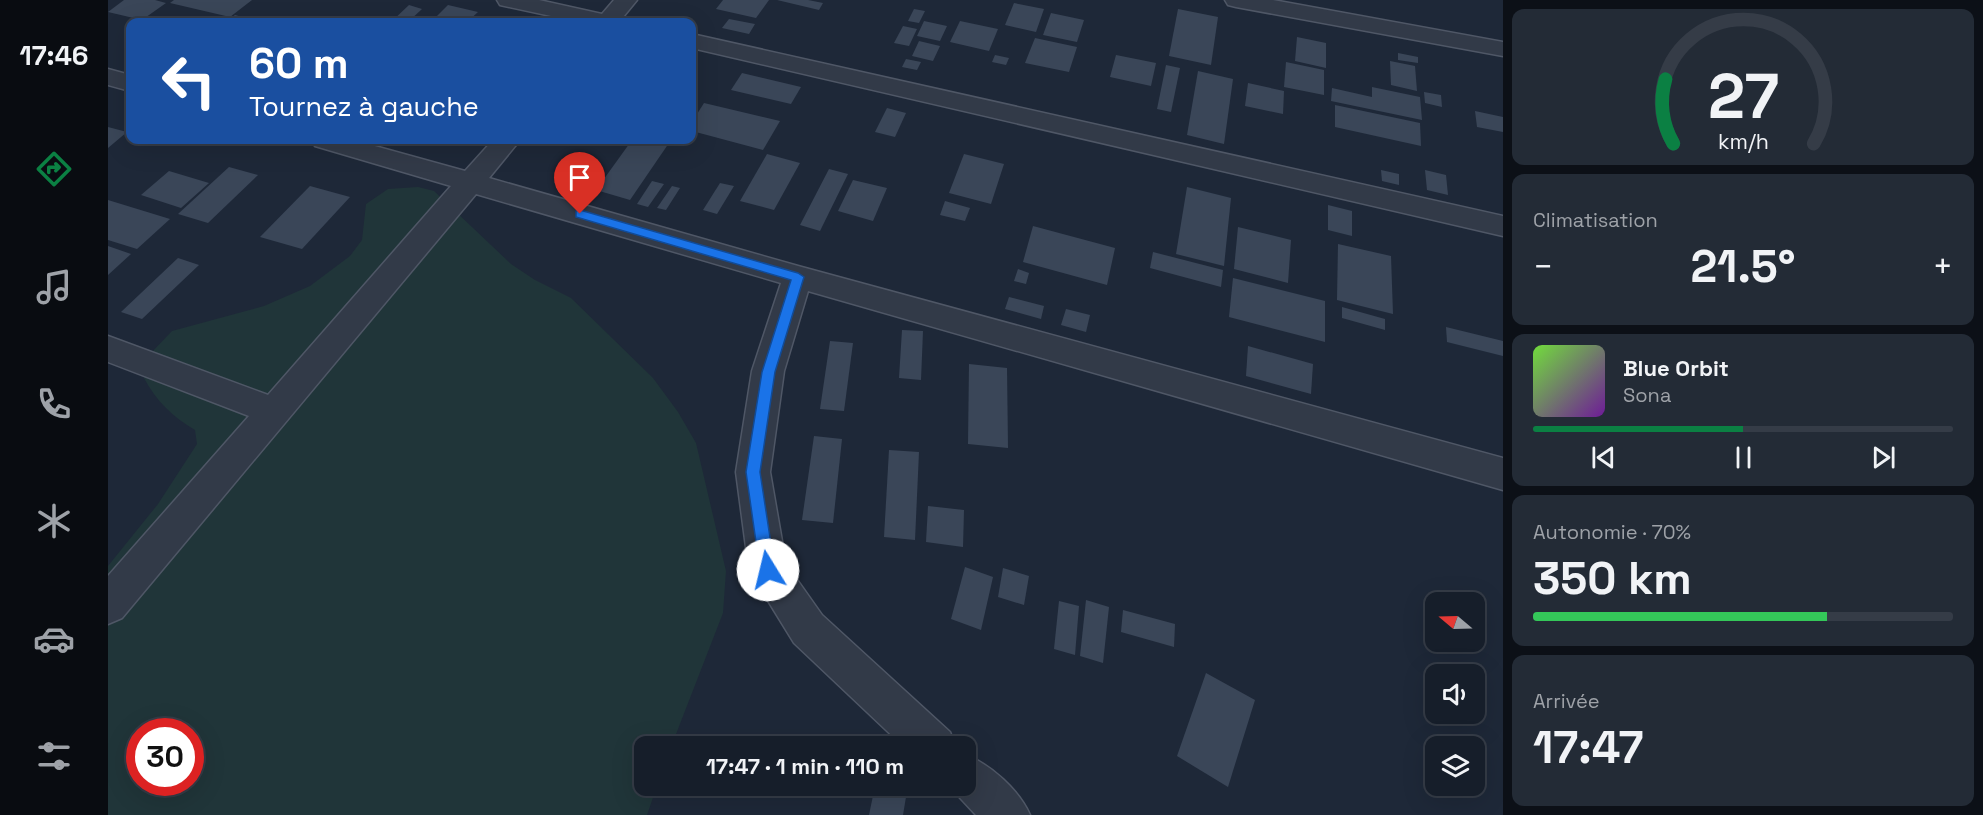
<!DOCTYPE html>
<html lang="fr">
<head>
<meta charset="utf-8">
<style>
  :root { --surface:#161e2a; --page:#232b36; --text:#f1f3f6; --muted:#9ea2a8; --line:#353c47; --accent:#0b8043 }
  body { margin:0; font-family:"Space Grotesk",sans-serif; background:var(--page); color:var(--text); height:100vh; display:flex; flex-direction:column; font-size:22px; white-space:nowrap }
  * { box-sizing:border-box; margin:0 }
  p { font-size:20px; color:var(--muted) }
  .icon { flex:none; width:33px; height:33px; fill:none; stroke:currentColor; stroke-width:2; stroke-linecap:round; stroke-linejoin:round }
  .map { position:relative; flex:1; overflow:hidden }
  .panel { display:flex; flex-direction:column; gap:9px; padding:9px; background:#0c1017; width:480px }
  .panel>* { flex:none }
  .guide { position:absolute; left:18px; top:18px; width:570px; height:126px; border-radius:12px; box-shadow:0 6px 24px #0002,0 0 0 2px var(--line); background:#1a4fa0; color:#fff; overflow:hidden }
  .needle { width:39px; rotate:289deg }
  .controls { position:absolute; left:1317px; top:592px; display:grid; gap:12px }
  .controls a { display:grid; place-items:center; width:60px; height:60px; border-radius:12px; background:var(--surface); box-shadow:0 6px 24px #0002,0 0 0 2px var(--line); font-size:30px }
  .speed { position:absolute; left:18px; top:718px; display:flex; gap:12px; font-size:30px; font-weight:700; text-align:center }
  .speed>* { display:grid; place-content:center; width:78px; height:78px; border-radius:50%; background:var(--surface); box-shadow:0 6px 24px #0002,0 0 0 2px var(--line); line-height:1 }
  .speed .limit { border:9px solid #d22; background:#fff; color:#111 }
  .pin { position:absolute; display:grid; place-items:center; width:51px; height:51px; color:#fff; margin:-62px -26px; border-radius:50% 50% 50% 0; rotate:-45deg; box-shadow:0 0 6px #0007 }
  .pin .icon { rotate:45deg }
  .me { position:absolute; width:66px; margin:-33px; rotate:351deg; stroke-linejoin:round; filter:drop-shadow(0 0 4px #0008) }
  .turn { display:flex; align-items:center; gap:21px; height:126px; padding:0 24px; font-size:27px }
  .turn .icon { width:78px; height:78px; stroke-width:2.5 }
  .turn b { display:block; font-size:42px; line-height:51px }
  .big { font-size:45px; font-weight:600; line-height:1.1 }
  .panel .card { flex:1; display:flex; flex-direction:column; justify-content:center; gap:9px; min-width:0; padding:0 21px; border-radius:12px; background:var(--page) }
  .panel .dial { align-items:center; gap:0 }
  .dial svg { height:156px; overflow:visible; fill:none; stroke:var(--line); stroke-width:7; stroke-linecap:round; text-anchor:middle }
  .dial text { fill:var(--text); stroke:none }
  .song { display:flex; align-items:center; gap:18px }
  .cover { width:72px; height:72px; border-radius:9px; background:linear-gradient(135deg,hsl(100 70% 55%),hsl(280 70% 35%)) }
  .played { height:6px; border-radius:3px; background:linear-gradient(90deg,var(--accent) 50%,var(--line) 50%) }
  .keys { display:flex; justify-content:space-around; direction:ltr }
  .heat { display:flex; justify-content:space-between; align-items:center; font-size:33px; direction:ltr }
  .charge { height:9px; border-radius:4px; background:linear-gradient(90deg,#34c759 70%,var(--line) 0) }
  .trip { position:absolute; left:526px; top:736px; width:342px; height:60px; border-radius:12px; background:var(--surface); box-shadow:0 6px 24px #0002,0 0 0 2px var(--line); font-weight:600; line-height:60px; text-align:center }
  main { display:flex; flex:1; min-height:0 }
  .menu { display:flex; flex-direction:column; width:108px; justify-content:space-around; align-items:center; background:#090c11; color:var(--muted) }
  .menu .icon { width:42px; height:42px }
  .menu .on { color:var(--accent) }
  .menu b { font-size:27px; color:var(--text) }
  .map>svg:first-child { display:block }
  .green { fill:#203539; fill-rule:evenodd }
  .building { fill:#3a4658 }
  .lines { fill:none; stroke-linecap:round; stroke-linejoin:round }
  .street-casing { stroke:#4f5766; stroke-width:3 }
  .street { fill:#323a48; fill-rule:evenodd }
  .route { fill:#1a73e8; stroke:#114b97; stroke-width:1.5 }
</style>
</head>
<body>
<main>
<nav class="menu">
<b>17:46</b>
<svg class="icon on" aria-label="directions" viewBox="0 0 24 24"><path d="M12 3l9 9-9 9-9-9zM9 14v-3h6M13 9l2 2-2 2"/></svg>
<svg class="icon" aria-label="music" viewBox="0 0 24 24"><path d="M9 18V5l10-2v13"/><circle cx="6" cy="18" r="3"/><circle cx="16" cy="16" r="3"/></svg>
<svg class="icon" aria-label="phone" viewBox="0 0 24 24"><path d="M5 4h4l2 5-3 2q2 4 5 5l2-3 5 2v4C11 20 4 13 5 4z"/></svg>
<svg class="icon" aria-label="climate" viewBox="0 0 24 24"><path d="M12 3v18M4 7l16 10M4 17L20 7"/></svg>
<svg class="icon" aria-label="car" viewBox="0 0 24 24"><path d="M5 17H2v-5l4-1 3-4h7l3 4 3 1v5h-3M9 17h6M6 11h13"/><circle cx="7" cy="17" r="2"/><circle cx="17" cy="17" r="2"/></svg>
<svg class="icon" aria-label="filters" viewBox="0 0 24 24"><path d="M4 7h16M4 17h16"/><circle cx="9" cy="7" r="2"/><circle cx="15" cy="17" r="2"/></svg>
</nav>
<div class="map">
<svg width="1395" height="815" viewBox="0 0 1395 815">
  <rect width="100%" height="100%" fill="#1e2838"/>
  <path class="green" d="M310 187 326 191 403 264 427 280 463 298 545 378 570 412 588 443 618 571 615 613 563 747H537V786H549L539 815H0V566L50 504 89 444 87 430C65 417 48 401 36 378L42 354 64 331 156 306 202 286 242 256 254 240 258 204 280 189ZM32 732H82V783H32Z"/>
  <g class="building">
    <path d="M16 0H47L58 3 34 20 0 12Z"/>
    <path d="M66 0H144L122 17 62 3Z"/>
    <path d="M615 0H661L648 18 608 9Z"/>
    <path d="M669 0H700L715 3 711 10Z"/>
    <path d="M906 3 936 9 928 32 897 25Z"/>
    <path d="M301 5 314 9 300 22H283Z"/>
    <path d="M340 5 370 12 359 22H323Z"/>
    <path d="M806 9 817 11 811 23 800 21Z"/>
    <path d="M1070 9 1110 17 1103 65 1061 56Z"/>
    <path d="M943 13 976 20 969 42 935 35Z"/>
    <path d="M127 15 149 21 118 22Z"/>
    <path d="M621 19 647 24 641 34 614 28Z"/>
    <path d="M816 21 839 26 832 41 809 36Z"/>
    <path d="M852 21 890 29 881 51 842 42Z"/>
    <path d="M795 26 809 29 801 46 786 43Z"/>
    <path d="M1189 37 1218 43V68L1187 61Z"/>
    <path d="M927 38 969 47 961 72 917 63Z"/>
    <path d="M811 41 832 46 825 61 804 56Z"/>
    <path d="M1290 53 1310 57V63L1290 60Z"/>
    <path d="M887 55 901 58 898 65 884 62Z"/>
    <path d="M1008 55 1048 63 1043 86 1002 77Z"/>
    <path d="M798 59 813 62 809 70 794 67Z"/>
    <path d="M1282 61 1307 66 1309 91 1283 85Z"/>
    <path d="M1178 62 1216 70V95L1176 87Z"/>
    <path d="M1058 65 1072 68 1063 112 1049 109Z"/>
    <path d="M1090 71 1125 79 1116 144 1079 135Z"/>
    <path d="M634 73 693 87 683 104 623 90Z"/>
    <path d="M1140 83 1176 91 1175 114 1137 106Z"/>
    <path d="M1264 87 1312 97 1314 120 1223 101 1224 88 1264 97Z"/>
    <path d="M1316 92 1333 95 1334 107 1317 103Z"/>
    <path d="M596 103 672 121 655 150 584 131V122Z"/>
    <path d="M1227 105 1312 123 1313 146 1227 127Z"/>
    <path d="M779 108 798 113 787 137 767 132Z"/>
    <path d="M1367 111 1395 117V132L1369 127Z"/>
    <path d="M0 127 19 132 0 148Z"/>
    <path d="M524 140H563L522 200 488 190Z"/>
    <path d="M659 154 692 163 666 210 632 201Z"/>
    <path d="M856 154 896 164 883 204 841 193Z"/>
    <path d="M121 167 150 175 100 223 70 214Z"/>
    <path d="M721 169 740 174 712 231 692 225Z"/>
    <path d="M456 170 470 174 461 187 446 183Z"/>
    <path d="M1273 170 1291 174V185L1274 181Z"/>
    <path d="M1317 170 1338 175 1340 195 1319 190Z"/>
    <path d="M61 171 101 183 73 208 33 195Z"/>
    <path d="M745 180 779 188 765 221 730 211Z"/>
    <path d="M544 181 556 184 540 207 529 204Z"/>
    <path d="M612 183 626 186 609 214 595 210Z"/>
    <path d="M202 186 242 197 194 249 152 237Z"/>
    <path d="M564 186 572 188 558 210 549 208Z"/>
    <path d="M1079 187 1123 198 1116 266 1068 254Z"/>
    <path d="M0 200 62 219 29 249 0 240Z"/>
    <path d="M837 201 862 208 857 221 832 215Z"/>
    <path d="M1220 205 1244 211V236L1220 230Z"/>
    <path d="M925 226 1007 248 999 285 915 262Z"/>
    <path d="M1130 227 1183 240 1180 283 1126 269Z"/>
    <path d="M1230 244 1283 256 1285 314 1229 300Z"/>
    <path d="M0 246 23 254 0 275Z"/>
    <path d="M1045 252 1115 270 1113 287 1042 268Z"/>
    <path d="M70 258 91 265 34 319 13 312Z"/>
    <path d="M910 269 921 273 918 284 906 281Z"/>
    <path d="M1125 278 1217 301V342L1121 317Z"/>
    <path d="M901 297 936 306 933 319 897 309Z"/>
    <path d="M1234 307 1277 319V330L1234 318Z"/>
    <path d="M958 309 982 315 978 332 953 325Z"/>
    <path d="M1338 327 1395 341V356L1339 342Z"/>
    <path d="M794 330 815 331 813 380 791 378Z"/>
    <path d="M722 341 745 343 736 411 712 409Z"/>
    <path d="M1140 346 1205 364 1203 394 1138 376Z"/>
    <path d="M861 364 899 368 900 448 860 444Z"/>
    <path d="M706 436 734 439 725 523 694 520Z"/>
    <path d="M781 450 811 452 807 540 776 537Z"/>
    <path d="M820 506 856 510 855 547 818 542Z"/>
    <path d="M857 567 885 577 873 630 843 619Z"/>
    <path d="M895 568 921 576 916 605 890 597Z"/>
    <path d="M978 600 1001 607 995 663 972 656Z"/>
    <path d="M951 601 971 606 967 655 946 649Z"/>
    <path d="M1015 610 1067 624 1066 647 1013 632Z"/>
    <path d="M1098 673 1147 700 1120 787 1069 756Z"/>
    <path d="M767 786H782L799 791 795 815H761Z"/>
  </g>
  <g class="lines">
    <g class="street-casing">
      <g id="street">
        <path d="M389 0H431L494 14 506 0H529L511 22H471L392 5Z"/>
        <path d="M1117 0H1165L1395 42V56L1128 7 1120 5Z"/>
        <path d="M584 34 1395 216V236L584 48Z"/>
        <path d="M0 69 22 75V91L0 85Z"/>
        <path d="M203 140H245L357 171 385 140H412L381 178 690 266 1395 458V490L700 291 676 371 662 472 678 564 714 615 842 732 848 747H796L686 643 641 570 628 472 644 371 673 283 368 194 14 618 0 624V576L141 416 0 362V336L160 395 343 186 207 146Z"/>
        <path d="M858 755C883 765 911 790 922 815H868L841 786H858Z"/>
      </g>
    </g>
    <use href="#street" class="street"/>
  </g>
  <path class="route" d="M472 210 690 273 696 277 667 372 652 472 667 570 665 575 660 577 654 575 652 570 638 472 654 372 683 280 468 217V211Z"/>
</svg>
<div class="controls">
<a><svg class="needle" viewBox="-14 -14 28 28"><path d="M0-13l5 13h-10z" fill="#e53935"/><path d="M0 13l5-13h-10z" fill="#9ea2a8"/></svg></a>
<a><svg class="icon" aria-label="sound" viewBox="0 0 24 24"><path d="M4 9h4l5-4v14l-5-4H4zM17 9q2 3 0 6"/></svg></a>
<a><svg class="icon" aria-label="layers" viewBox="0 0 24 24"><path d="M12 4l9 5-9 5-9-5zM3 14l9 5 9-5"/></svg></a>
</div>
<div class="speed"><div class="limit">30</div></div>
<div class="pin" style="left:472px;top:214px;background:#d93025"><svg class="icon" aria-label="arrive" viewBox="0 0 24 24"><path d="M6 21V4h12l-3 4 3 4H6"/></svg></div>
<svg class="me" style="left:660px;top:570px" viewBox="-20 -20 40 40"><circle r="19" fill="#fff"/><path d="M0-13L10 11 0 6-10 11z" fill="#1a73e8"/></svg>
<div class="trip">17:47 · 1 min · 110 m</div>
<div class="guide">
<div class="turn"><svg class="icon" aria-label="left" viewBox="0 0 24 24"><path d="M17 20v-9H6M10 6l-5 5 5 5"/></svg><div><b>60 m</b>Tournez à gauche</div></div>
</div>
</div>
<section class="panel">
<div class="card dial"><svg viewBox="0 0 100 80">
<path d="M14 69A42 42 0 1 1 86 69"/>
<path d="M14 69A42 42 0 0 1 10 36" stroke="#0b8043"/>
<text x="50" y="56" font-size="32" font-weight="700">27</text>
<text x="50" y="72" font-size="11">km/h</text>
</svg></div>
<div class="card"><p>Climatisation</p>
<div class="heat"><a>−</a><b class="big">21.5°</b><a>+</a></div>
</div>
<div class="card">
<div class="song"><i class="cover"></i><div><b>Blue Orbit</b><p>Sona</p></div></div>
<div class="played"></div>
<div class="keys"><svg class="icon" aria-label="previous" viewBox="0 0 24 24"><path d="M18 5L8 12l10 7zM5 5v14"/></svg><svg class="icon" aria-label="pause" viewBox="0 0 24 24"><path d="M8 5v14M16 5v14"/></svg><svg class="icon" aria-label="next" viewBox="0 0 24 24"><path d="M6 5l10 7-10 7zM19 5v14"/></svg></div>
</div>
<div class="card"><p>Autonomie · 70%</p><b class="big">350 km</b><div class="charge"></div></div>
<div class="card"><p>Arrivée</p><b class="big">17:47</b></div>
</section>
</main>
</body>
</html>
